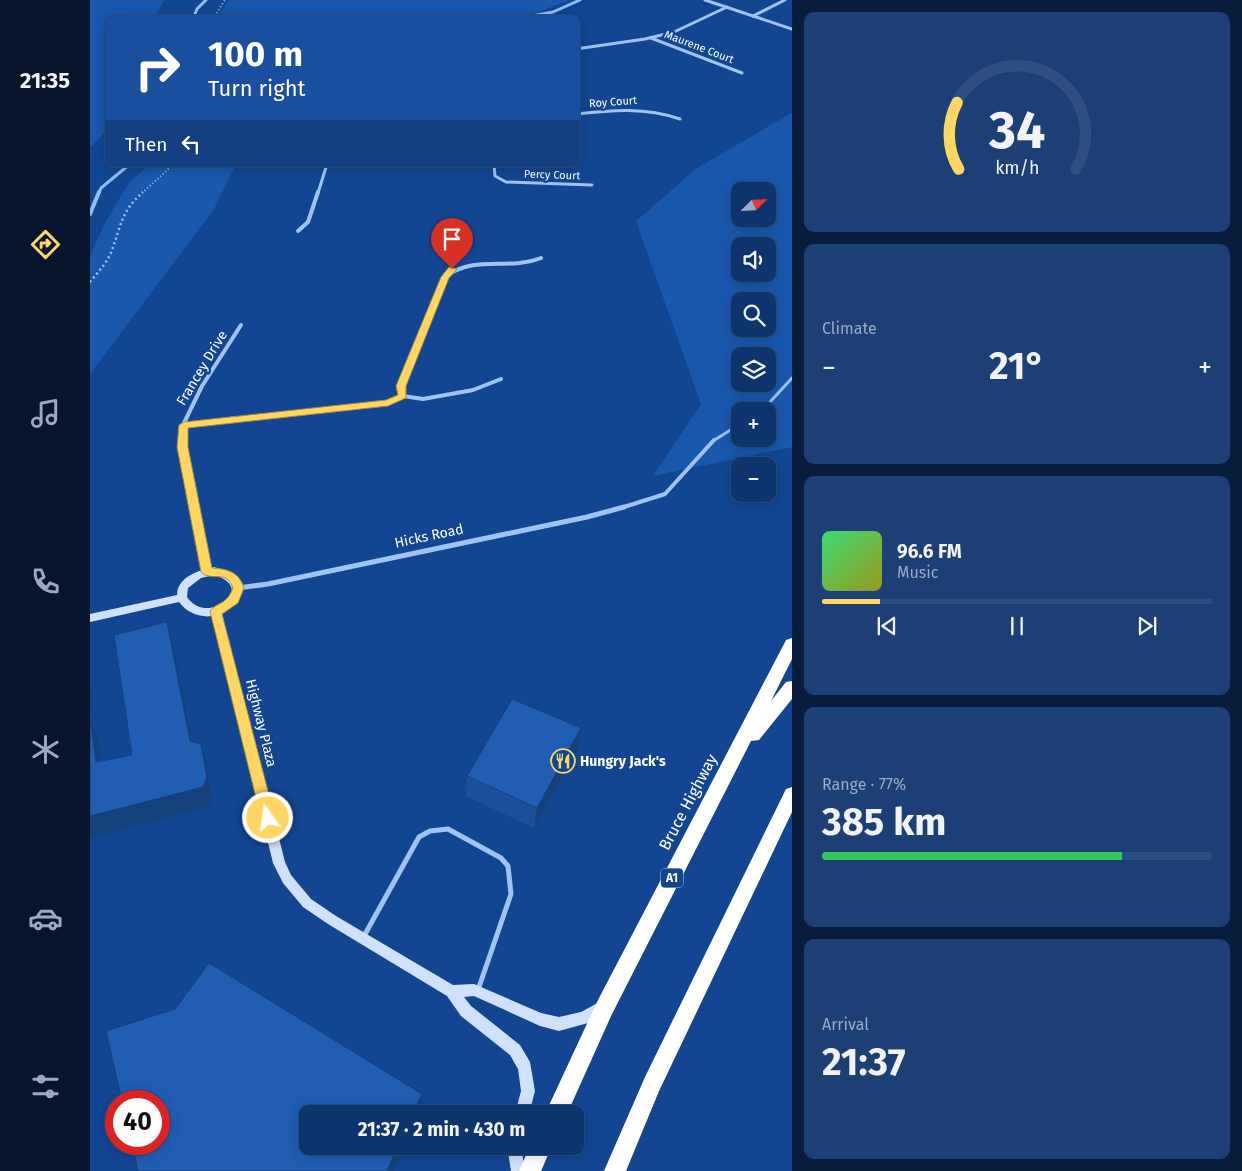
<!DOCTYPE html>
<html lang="en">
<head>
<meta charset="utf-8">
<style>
  :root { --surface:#0e346e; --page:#1c3f76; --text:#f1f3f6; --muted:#9baac2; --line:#2e4f81; --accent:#ffd661 }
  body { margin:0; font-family:"Fira Sans",sans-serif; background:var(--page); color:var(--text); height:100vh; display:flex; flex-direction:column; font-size:19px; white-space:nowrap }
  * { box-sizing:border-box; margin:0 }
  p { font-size:16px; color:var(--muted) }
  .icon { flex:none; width:28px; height:28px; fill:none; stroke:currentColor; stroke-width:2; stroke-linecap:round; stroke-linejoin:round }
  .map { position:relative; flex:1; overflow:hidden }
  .details { display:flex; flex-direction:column; gap:12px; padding:12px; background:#081d3c; width:450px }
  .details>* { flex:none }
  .banner { position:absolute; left:15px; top:15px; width:475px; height:152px; border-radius:10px; box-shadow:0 2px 12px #0003,0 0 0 1px var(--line); background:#1a4fa0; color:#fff; overflow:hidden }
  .needle { width:32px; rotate:66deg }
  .buttons { position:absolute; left:641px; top:182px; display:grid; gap:10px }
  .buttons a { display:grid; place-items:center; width:45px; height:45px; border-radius:10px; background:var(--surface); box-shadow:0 2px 12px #0003,0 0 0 1px var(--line); font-size:25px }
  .speed { position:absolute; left:15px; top:1090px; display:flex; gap:10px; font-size:25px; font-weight:700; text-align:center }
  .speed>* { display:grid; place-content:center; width:65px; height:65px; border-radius:50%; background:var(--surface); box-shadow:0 2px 12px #0003,0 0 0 1px var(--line); line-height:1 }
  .speed .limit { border:8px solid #d22; background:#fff; color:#111 }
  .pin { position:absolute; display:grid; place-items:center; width:42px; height:42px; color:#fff; margin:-51px -21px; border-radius:50% 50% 50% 0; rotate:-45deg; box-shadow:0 0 5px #0007 }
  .pin .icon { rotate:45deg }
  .me { position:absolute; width:55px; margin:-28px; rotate:346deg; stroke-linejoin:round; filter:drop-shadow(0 0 4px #0008) }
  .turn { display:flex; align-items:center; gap:18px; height:105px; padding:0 20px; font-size:22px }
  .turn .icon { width:65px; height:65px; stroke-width:2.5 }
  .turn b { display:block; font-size:35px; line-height:42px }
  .then { display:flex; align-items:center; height:48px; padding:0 20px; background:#0003; gap:10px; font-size:19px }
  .big { font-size:38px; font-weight:700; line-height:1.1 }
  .details .tile { flex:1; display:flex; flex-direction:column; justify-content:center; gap:8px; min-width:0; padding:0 18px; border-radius:10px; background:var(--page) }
  .details .dial { align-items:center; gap:0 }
  .dial svg { height:130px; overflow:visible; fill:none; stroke:var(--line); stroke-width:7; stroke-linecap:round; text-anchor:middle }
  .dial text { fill:var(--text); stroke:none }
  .song { display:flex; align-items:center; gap:15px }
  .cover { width:60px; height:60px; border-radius:8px; background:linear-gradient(135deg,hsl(140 70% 55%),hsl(60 70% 35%)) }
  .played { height:5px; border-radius:2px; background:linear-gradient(90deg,var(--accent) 15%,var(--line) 15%) }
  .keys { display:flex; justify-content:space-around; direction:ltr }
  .heat { display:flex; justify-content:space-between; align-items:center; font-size:28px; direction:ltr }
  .charge { height:8px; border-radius:4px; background:linear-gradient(90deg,#34c759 77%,var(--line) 0) }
  .trip { position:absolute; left:209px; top:1105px; width:285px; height:50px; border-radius:10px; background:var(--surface); box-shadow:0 2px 12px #0003,0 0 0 1px var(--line); font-weight:700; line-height:50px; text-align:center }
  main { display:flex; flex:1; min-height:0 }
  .tab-bar { display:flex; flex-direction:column; width:90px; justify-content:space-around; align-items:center; background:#06152c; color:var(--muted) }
  .tab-bar .icon { width:35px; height:35px }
  .tab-bar .selected { color:var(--accent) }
  .tab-bar b { font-size:22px; color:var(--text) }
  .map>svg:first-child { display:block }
  .green { fill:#1a58ae; fill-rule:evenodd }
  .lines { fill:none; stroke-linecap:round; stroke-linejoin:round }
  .stream-far1 { stroke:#92bdf6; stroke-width:3 }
  .stream { stroke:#92bdf6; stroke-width:4 }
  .path-far1 { stroke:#a0c3f3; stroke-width:2; stroke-dasharray:1 2.5; stroke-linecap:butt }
  .path { stroke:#a0c3f3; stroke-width:2.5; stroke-dasharray:2 3; stroke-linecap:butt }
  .lane-far2 { stroke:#a0c3f3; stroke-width:3 }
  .lane-far1 { stroke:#a0c3f3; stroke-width:4 }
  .lane { stroke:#a0c3f3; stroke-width:5 }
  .street-far2 { stroke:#a0c3f3; stroke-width:3 }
  .street-far1 { stroke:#a0c3f3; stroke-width:4 }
  .street { stroke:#a0c3f3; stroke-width:5 }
  .secondary { fill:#cfe1fc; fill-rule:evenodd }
  .highway { fill:#fff; fill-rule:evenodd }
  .wall { fill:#1c509a }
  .shaded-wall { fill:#16417d }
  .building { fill:#205db3; stroke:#16417d }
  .route { fill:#ffd661; stroke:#a68b3f }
  .labels { text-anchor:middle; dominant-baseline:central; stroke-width:5; stroke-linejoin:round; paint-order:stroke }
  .far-street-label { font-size:11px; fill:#fff; stroke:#124693 }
  .shield { fill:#124693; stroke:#b8c8df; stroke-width:1 }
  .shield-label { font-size:12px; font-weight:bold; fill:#fff }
  .street-label { font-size:14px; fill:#fff; stroke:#124693 }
  .poi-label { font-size:14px; font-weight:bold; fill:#fff; stroke:#124693; text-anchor:start }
  .near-street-label { font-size:16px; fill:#fff; stroke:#124693 }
</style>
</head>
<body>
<main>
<nav class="tab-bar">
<b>21:35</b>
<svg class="icon selected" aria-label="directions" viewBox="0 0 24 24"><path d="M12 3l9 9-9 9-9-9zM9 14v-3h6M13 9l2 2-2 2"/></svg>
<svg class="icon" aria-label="music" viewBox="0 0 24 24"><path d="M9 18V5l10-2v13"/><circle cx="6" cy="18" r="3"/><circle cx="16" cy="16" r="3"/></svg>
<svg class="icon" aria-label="phone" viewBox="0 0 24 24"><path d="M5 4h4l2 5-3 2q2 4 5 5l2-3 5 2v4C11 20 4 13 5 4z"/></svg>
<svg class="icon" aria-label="climate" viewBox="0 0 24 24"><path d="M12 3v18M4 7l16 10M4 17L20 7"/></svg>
<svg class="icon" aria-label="car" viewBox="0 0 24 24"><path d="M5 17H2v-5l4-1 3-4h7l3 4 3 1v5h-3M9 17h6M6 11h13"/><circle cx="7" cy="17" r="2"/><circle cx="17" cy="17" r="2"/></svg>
<svg class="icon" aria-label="filters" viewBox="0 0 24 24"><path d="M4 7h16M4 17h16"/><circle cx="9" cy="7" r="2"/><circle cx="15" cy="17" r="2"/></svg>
</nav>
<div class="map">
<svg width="702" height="1171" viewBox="0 0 702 1171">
  <rect width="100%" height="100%" fill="#124693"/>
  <g class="green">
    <path d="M0 0H74L64 19H19V121L16 131 0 148Z"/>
    <path d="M139 0H479L449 12 414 19H130V13Z"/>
    <path d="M702 113V447L563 476 611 404 546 221 607 168ZM650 191H678V219H650ZM650 246H678V274H650ZM650 301H678V329H650ZM650 356H678V384H650ZM650 411H678V439H650Z"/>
    <path d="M61 164H146L124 209 0 374V256L15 223 40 181Z"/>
  </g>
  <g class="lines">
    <g class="stream-far1">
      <path d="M103 19 107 9 116 0"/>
      <path d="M425 19 463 12 490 0"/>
      <path d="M9 193 11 188 40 164"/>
    </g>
    <path class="stream" d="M0 214 9 192"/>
    <g class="path-far1">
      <path d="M123 19 135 0"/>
      <path d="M52 193 84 164"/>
    </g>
    <path class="path" d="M0 282C8 272 18 262 22 250 32 223 31 212 53 192"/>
    <g class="lane-far2">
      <path d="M668 411 680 402 702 378"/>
      <path d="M623 441 650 424"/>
    </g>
    <path class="lane-far1" d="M534 507 575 494 624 440"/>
    <path class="lane" d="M274 936 329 837 340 831 358 829 411 858 418 866 421 894 388 990"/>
    <g class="street-far2">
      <path d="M615 0 702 29"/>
      <path d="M663 16 695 0"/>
      <path d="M561 38 652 73"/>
      <path d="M486 49 555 39 584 32 637 7"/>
      <path d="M486 114C522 110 555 107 590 119"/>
      <path d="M404 164 405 176 416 182 502 185"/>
      <path d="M228 193 237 164"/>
    </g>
    <g class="street-far1">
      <path d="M208 231 218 222 228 192"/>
      <path d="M313 396 311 386 355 277C385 254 418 271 451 258"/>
      <path d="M93 425 298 403 313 396 333 399 383 390 411 379"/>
      <path d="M92 441 93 425 112 386 151 325"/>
    </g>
    <g class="street">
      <path d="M92 440V447L117 572"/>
      <path d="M148 588 178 584 497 517 534 507"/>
    </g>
    <g class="secondary">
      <path d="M124 567C130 569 138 570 143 574 162 587 146 606 132 614L195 862 201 875 221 899 246 916 363 985 384 984 451 1013 469 1017 491 1012 513 1000 518 1002 520 1007 518 1012 498 1023 469 1031 450 1026 384 996 374 997 381 1006 430 1045 440 1062 445 1091 439 1114H425L431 1091 428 1069 420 1055 371 1016 357 996 238 924 213 907 193 883 183 863 122 616C110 618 96 612 89 602L0 622V614L87 595C87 577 109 570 124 567ZM124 575C169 588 117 627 97 597L98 588 111 578Z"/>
      <path d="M417 1146H431L435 1171H421Z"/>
    </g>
    <g class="highway">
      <path d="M702 638V659L681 701 696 682 702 681V699L669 740 661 741 522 1014 477 1114H455L508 1000 694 644 696 640Z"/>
      <path d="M702 787V812L569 1091 536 1171H514L555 1077 696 789Z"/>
      <path d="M440 1146H462L451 1171H429Z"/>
    </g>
  </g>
  <path class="wall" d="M491 728 488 749 444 828 376 796 377 776Z"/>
  <g class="shaded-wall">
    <path d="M77 622 82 643 106 761 100 741Z"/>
    <path d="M0 688 3 707H0Z"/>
    <path d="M0 718 7 737 14 782 6 762Z"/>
    <path d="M491 728 488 749 444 828 447 808Z"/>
    <path d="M111 744 116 764 122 797 118 807 0 838V816Z"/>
    <path d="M332 1094V1109L330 1114H323Z"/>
    <path d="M308 1146H316L304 1171H297Z"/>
  </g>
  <g class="building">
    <path d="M77 622 100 741 111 744 117 777 113 787 0 816V719L6 762 42 755 24 635Z"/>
    <path d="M422 699 491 728 447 808 377 776Z"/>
    <path d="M119 963 332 1094 323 1114H218V1146H308L297 1171H48L42 1144H69V1101H32L16 1031 85 1009Z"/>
  </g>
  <path class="route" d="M359 267 367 269 359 278 316 386V398L298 406 98 428V447L122 568C138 569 149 572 154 588L148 603 132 614 185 818 183 823 178 824 173 823 171 818 120 611C128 601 136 606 143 588 137 569 120 582 111 572L87 447 89 425 94 422 296 400 308 395 306 386 351 277Z"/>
  <defs>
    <g id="restaurant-ring" transform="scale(1.25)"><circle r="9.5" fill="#124693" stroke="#ffd661" stroke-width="1.5"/><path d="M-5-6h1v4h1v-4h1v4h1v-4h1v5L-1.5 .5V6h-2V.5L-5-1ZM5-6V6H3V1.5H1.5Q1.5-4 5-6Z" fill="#ffd661"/></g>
  </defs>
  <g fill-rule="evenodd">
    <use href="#restaurant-ring" x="473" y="761"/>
  </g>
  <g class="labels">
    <g class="far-street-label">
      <text transform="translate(609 47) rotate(21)">Maurene Court</text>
      <text transform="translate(523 102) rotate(-4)">Roy Court</text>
      <text transform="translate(462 175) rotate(2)">Percy Court</text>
    </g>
    <rect class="shield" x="571" y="868.5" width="22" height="19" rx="4"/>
    <g class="shield-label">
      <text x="582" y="878">A1</text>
    </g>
    <g class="street-label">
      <text transform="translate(112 368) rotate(-59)">Francey Drive</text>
      <text transform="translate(339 536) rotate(-12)">Hicks Road</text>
      <text transform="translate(171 723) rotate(76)">Highway Plaza</text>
    </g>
    <g class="poi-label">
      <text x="490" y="761">Hungry Jack's</text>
    </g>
    <g class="near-street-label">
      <text transform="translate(598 802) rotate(-62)">Bruce Highway</text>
    </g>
  </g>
</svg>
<div class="buttons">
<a><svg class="needle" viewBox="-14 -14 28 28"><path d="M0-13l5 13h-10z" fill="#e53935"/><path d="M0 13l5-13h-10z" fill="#9baac2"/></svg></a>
<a><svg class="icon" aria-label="sound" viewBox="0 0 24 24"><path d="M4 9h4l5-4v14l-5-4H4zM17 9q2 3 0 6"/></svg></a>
<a><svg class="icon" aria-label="search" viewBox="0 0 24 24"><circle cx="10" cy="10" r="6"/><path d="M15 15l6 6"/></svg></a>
<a><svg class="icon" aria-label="layers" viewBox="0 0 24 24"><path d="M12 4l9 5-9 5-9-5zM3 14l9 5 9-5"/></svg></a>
<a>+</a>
<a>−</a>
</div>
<div class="speed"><div class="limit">40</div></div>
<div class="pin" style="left:362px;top:269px;background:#d93025"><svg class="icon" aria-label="arrive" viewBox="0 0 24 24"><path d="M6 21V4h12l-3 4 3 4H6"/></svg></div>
<svg class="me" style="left:178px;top:818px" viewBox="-20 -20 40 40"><circle r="17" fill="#ffd661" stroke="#fff" stroke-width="3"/><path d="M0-11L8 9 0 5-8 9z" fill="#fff"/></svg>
<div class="trip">21:37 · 2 min · 430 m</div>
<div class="banner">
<div class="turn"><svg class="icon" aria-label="right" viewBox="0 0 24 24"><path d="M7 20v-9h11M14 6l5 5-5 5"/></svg><div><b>100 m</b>Turn right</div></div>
<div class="then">Then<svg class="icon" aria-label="left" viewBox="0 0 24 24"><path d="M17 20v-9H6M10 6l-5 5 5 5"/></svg></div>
</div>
</div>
<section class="details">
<div class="tile dial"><svg viewBox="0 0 100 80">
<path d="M14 69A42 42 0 1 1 86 69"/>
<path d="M14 69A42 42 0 0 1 13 28" stroke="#ffd661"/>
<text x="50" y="56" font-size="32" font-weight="700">34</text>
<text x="50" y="72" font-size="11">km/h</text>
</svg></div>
<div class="tile"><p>Climate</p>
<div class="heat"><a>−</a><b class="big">21°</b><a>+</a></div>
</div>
<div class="tile">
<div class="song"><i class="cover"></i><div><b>96.6 FM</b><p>Music</p></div></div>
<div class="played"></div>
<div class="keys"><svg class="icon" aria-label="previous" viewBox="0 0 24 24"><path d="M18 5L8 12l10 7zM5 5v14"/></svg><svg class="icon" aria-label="pause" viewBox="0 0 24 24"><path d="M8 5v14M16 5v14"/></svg><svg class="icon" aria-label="next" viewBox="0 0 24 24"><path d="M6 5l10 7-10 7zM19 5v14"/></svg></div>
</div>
<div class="tile"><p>Range · 77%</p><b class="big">385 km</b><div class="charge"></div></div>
<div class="tile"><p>Arrival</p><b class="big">21:37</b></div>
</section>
</main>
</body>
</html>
